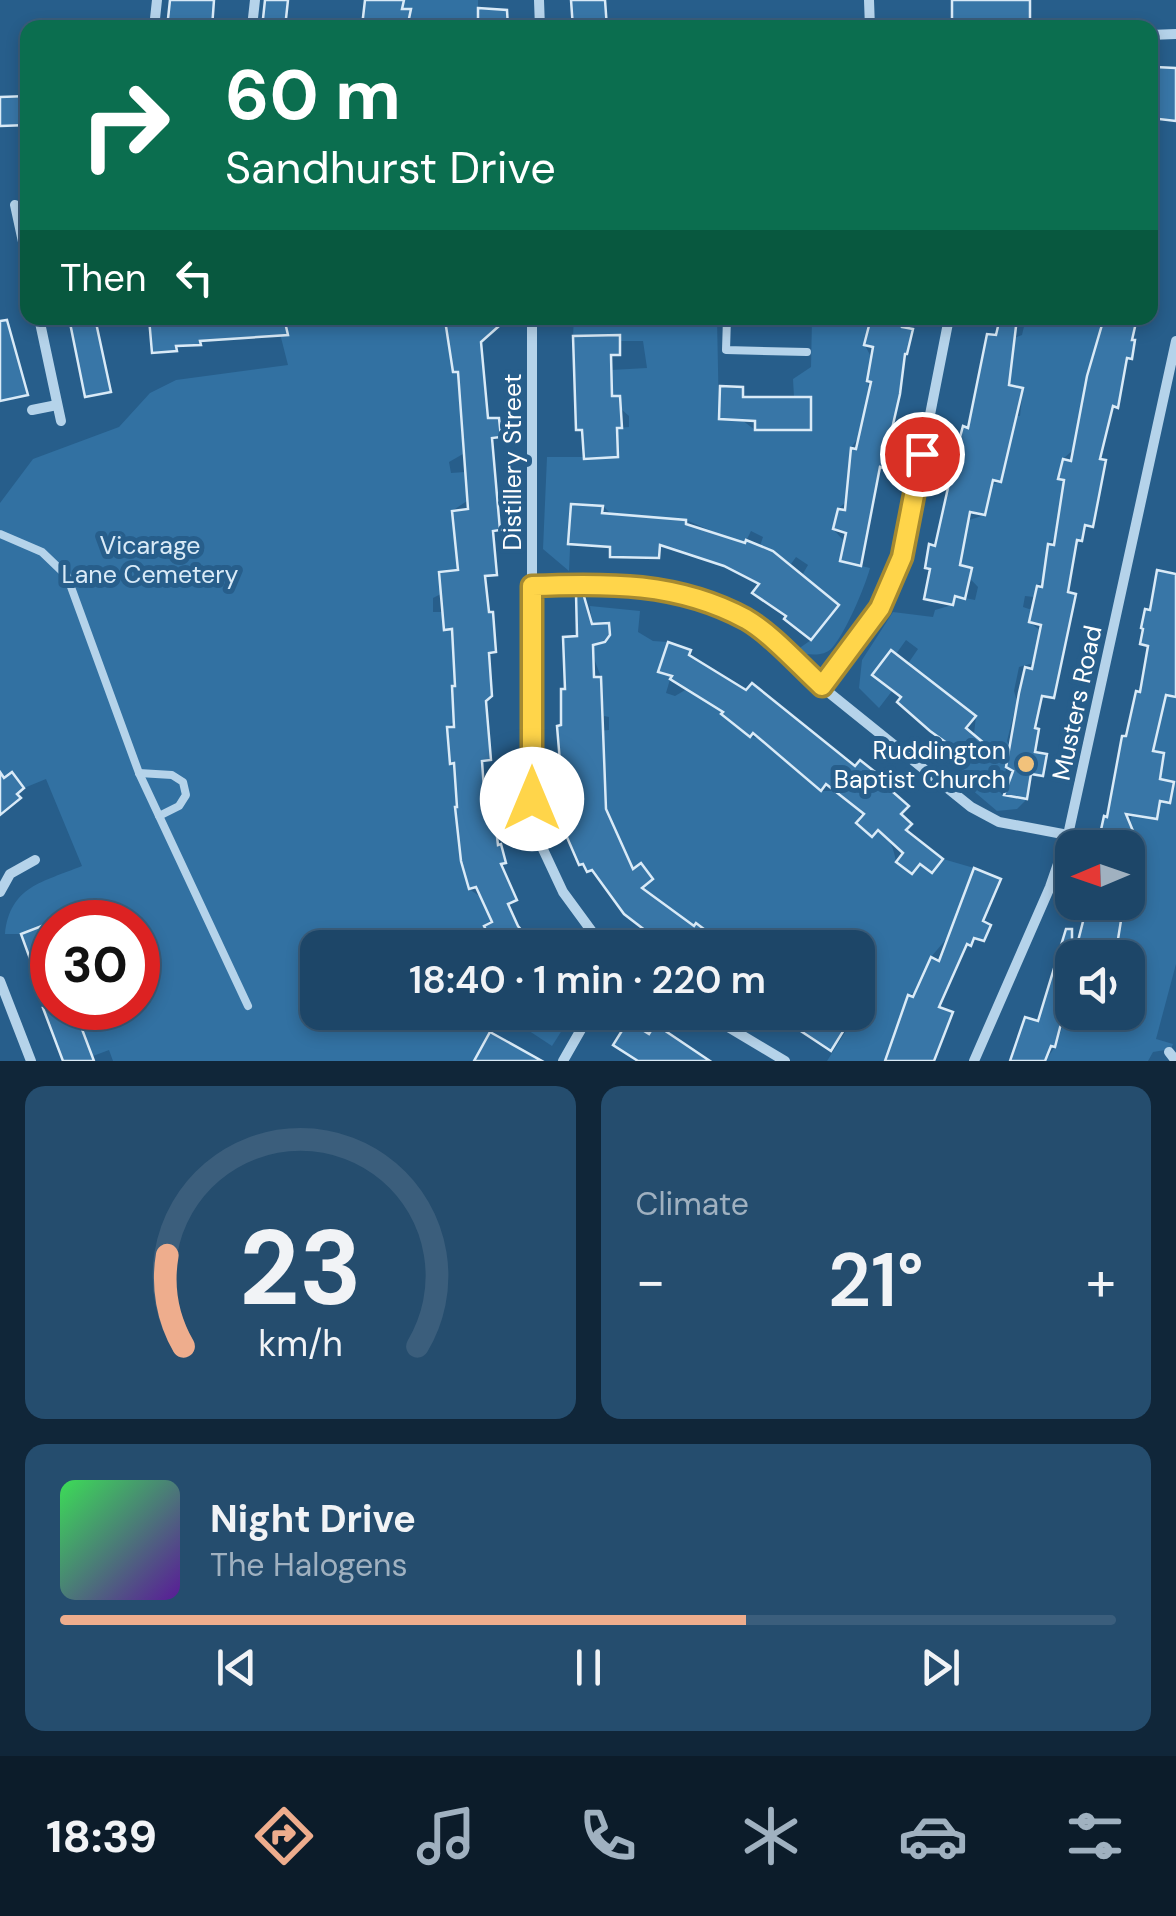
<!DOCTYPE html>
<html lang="en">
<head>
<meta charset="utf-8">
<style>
  :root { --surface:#1d4668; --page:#254d6e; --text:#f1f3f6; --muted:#a0b1c0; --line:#3b5e7c; --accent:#eead8d }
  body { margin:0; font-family:"DM Sans",sans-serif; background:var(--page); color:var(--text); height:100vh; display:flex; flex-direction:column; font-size:38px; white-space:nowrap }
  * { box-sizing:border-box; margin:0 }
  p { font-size:32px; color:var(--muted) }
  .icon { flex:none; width:55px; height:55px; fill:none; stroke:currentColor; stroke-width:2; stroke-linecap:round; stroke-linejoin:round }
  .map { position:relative; height:1061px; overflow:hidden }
  .details { display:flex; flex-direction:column; gap:25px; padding:25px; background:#102639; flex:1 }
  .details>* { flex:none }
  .top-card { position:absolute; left:20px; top:20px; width:1138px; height:305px; border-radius:20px; box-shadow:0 5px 15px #0003,0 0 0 2px var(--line); background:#0b6e4f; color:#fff; overflow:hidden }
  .needle { width:65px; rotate:268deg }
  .fabs { position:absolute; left:1055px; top:830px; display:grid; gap:20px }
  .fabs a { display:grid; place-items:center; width:90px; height:90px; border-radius:20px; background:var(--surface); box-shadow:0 5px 15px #0003,0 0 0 2px var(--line); font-size:50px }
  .speed { position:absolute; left:30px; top:900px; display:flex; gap:20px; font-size:50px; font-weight:700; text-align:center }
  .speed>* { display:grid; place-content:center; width:130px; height:130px; border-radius:50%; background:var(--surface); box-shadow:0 5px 15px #0003,0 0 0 2px var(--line); line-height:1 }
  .speed .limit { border:15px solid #d22; background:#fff; color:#111 }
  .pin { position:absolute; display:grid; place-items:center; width:85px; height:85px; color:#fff; margin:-42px; border:5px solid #fff; border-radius:50%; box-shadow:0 2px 10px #0007 }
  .me { position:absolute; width:110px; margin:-55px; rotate:0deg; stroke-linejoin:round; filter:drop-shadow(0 0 8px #0008) }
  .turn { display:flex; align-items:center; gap:35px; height:210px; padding:0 40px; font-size:45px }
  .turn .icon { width:130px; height:130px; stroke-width:2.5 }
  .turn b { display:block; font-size:70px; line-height:85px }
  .then { display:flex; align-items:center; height:95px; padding:0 40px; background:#0003; gap:20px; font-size:38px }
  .big { font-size:75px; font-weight:600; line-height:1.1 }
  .details .tile { flex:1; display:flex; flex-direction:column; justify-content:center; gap:15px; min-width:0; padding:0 35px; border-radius:20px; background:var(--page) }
  .details .dial { align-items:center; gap:0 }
  .dial svg { height:260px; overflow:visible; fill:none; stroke:var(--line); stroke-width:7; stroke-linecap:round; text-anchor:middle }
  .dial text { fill:var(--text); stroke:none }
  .song { display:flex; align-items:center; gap:30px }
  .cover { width:120px; height:120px; border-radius:15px; background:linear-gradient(135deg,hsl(130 70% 55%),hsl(270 70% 35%)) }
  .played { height:10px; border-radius:5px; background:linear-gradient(90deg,var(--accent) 65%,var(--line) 65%) }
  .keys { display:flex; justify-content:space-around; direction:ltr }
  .heat { display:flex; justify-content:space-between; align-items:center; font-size:55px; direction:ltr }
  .details .tiles { flex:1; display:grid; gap:25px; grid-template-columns:1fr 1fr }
  .tile:last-child { grid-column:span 2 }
  .trip { position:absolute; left:300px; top:930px; width:575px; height:100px; border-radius:20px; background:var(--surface); box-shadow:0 5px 15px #0003,0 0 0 2px var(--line); font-weight:600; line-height:100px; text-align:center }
  .tabs { display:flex; height:160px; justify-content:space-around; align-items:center; background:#0c1c2a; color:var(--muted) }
  .tabs .icon { width:70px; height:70px }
  .tabs .active { color:var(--accent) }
  .tabs b { font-size:45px; color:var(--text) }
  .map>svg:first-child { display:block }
  .green { fill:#3271a2 }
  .building { fill:#3876a7; stroke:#d9eaf7; stroke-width:2.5 }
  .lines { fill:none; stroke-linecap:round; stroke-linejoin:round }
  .service { stroke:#b5d3ea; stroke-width:8 }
  .minor { stroke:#b5d3ea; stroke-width:10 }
  .route-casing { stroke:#a68a30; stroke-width:25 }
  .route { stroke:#ffd54a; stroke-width:18 }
  .poi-dot { fill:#f2c27b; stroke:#275e8b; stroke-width:4 }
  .labels { text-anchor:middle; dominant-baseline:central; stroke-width:10; stroke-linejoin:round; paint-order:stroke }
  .street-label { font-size:25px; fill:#fff; stroke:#275e8b }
  .park-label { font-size:25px; fill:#d9eaf7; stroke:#275e8b }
  .poi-label { font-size:25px; fill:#fff; stroke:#275e8b; text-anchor:end }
</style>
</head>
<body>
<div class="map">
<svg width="1176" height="1061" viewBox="0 0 1176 1061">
  <rect width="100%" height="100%" fill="#275e8b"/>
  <g class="green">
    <path d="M404 0H478V27H407L410 10 402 9Z"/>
    <path d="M276 318H450L445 321 451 360 457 363 463 454 449 462 451 473 465 472 467 501 452 511 458 570 439 572 441 594 433 598V612H443L445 630 456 629V641L453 644 455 681 452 686 454 722 447 727 450 763 455 767 460 856 469 889 481 897 491 920 484 926 491 947 318 948V1012L495 1013 488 1025 490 1032 474 1061H113L109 1050 93 1056 82 1029 92 1008H138V922H63L59 914 48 918 49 923 21 934H5C10 886 43 882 82 866L46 779 24 788 12 772 0 781V503L33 459 119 427 150 393 176 380 288 365Z"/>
    <path d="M574 318H717L719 419 742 420 755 430H811V398L794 397 793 379 811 367 812 318 870 320 865 345 871 357 867 381 869 388 858 438 851 448 846 502 838 509 833 529 844 541 840 561 870 568C865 587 845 634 832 648 822 658 807 654 794 652L811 640 838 605 801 577 808 565 796 557 786 571 771 550 760 546 763 537 751 531 744 545 686 520 611 514 603 506 572 504 569 571 543 549 547 457H618L617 428 629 427V416L621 409 620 397 612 396 611 370 647 368 643 341H620L619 335 573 336Z"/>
    <path d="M1026 318H1104L1073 450 1063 459 1059 479 1064 481 1056 537 1048 544 1043 580 1037 586 1034 597 1025 596 1023 607 1032 610 1029 622 1040 630 1034 663 1019 667 1014 691 1017 701 1007 741 1010 747 1001 794 1027 799 1017 809 997 811 957 777 985 744 974 734 976 716 907 665 918 649 906 640 896 654 891 650 872 675 892 691 879 708 859 688 862 660 893 612 933 617 935 610 952 605 955 596 975 600 978 587 956 564 969 520 985 515 988 503 979 488 1001 482 1005 463 989 448 1008 452 1015 416H1020L1023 388 1009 385 1014 338 1022 335Z"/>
    <path d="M590 606 640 611 638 632 653 641 668 642 658 671 671 676 666 693 675 696 687 689 720 709 721 715 750 737 759 738 821 791H835L861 812 857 823C881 831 892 835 896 862L911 874 920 864 932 873 943 859 974 868 948 937 931 957 915 992 908 995 885 1061H827L858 1012V948L729 947 696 924 690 931 636 892 653 879 641 863 623 876 599 828 605 773V749L598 741V731L609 730V717L604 716 601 677 593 656V643L605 624H592Z"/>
    <path d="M1166 695 1176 697V964L1156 1039 1173 1044 1171 1049 1153 1052 1148 1061H1045L1055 1047 1066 1017 1084 1021 1087 1013 1128 1012V958L1113 957 1107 940 1115 903 1128 902 1131 862 1140 851 1138 844 1125 841 1132 815 1157 819 1160 801 1170 802 1174 782 1160 779 1164 753 1152 751Z"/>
    <path d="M573 1013 552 1046 502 1013 573 1012Z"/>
  </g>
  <g class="building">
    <path d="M170 0H214L212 28H167Z"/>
    <path d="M265 0H288L285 28H262Z"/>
    <path d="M365 0H404L402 9H411L407 28 362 26Z"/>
    <path d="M571 0H605L607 28H573Z"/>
    <path d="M952 0H1030V20L952 21Z"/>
    <path d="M478 8 507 10 508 28H478Z"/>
    <path d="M1155 67 1176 68V121L1150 118Z"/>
    <path d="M28 96V125L0 126V97Z"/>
    <path d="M69 318H95L111 392 85 397Z"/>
    <path d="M149 318H284L288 335 200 341 201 345 176 346 177 351 152 353Z"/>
    <path d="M479 318V322L508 318 481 342 488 418H499L501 437 492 438 500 530 493 531 497 575 485 576 489 612H493L496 652 489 653 492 696 486 701 491 760 482 761 485 804 493 803 498 845 501 844 506 863 501 864 517 900 508 904 518 926 536 948H496L484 926 492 922 476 887 469 889 461 861 455 807H457L454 763 450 764 447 727H454L452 686H455L452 629 444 630 439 572 458 570 452 511 468 509 458 372H453L445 320Z"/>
    <path d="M871 318H903L902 327 913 329 907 354H905L900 394 883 468 880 467 861 566 840 561 846 533 833 529 838 509 845 510 851 448 856 449 871 382 867 381 873 347 864 345Z"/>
    <path d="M1000 318H1017L1009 385 1023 388 1001 482 993 480 985 515 970 512 960 565 972 568 965 599 955 596 953 605 924 599 930 569 925 568 929 544 935 546 956 452 963 426 968 428 987 334 996 335Z"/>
    <path d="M1104 318H1137L1132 340H1135L1132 359 1127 358 1118 408 1113 406 1100 459 1106 460 1093 527 1085 525 1082 541 1077 540 1068 592 1076 594 1054 698 1042 696 1035 728 1039 729 1035 752 1047 754 1043 776 1031 774 1027 799 1004 795 1013 771 1006 767 1019 693 1025 667 1032 669 1041 625 1029 622 1037 586 1042 587 1048 544 1054 545 1064 480 1058 479 1063 459 1071 461 1087 376Z"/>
    <path d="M7 320 28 395 0 401V321Z"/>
    <path d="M620 335V355H611L612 396H620L622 428H617L618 457 584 459 582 430H576L573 336Z"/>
    <path d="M720 386 743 387V397H811V430H755V421L719 419Z"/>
    <path d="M571 504 603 506 602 513 686 520V524L745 543 746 540 773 551 839 605 811 640 784 619 786 616 752 593 759 584 724 566 660 545 659 558 610 557V547L568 544Z"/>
    <path d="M1157 570 1176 574V697L1166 695 1153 751 1164 753 1160 779 1174 782 1170 803 1160 801 1157 819 1126 814 1140 848H1097L1104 816 1107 817 1122 736H1126L1136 691 1140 692 1148 646 1140 644 1143 629 1141 628 1145 609 1150 610Z"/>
    <path d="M576 593H583L592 624 609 623 610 635 605 642 593 645 594 677H601L606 809 633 869 641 863 653 879 642 888 694 926 696 923 729 948H672L659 941 624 914 592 870 587 872 583 864 579 865 566 835 557 726 561 725V689H565L563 637 577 636Z"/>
    <path d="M668 642 691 650 689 655 746 690 752 683 855 766 860 760 879 775 877 778 909 806 901 814 912 824 906 830 943 859 932 873 920 864 912 874 896 862 903 853 878 830 872 837 856 823 864 814 826 784 821 791 753 733 750 737 721 714 723 712 670 679 672 676 658 672Z"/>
    <path d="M891 650 976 716 966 728 985 744 972 761 930 731 897 702 901 697 872 675Z"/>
    <path d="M0 772 4 778 12 772 24 788 17 794 21 798 0 815Z"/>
    <path d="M974 868 1001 879 983 921 991 925 984 941 974 938 971 946 967 944 939 1007 953 1012 934 1061H885L908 995 913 997 931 957 939 961Z"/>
    <path d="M1088 902 1123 908 1115 958H1072V1018L1063 1016 1055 1047 1051 1046 1045 1061H1010L1025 1017 1038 1021 1066 929H1072V940L1078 941Z"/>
    <path d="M52 922V1008H74L94 1061H63L43 1008H48L21 934Z"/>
    <path d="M772 1012H855L831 1051Z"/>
    <path d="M628 1021 649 1034 655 1024 710 1061H638L613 1045Z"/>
    <path d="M490 1032 542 1061H474Z"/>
  </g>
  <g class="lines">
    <g class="service">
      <path d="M727 318 726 350 807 352"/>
      <path d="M0 534 42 552 67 576 139 773 248 1006"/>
      <path d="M139 773 172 775 183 782 186 795 179 806 159 816"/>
    </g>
    <g class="minor">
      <path d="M539 0 540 28"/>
      <path d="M869 0 870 28"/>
      <path d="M252 27 255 0"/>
      <path d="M154 28 157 0"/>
      <path d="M1150 35 1176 34"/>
      <path d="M15 205 28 265"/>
      <path d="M39 318 61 421"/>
      <path d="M532 318V799L541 845 563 892 604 948"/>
      <path d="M32 410 57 405"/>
      <path d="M532 586 617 583 690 594 749 621 822 687 971 807 999 822 1068 835"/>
      <path d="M822 687 879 608 902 557 949 318"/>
      <path d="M0 892 10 874 35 860"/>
      <path d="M0 981 31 1061"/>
      <path d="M703 1012 785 1061"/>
      <path d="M1169 1052 1176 1061"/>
      <path d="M563 1061 591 1012"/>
      <path d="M974 1061 1050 887 1068 835 1176 341"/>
    </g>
  </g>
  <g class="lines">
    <g class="route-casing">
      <path id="route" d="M532 799V586C607 583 678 582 746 619 772 634 800 666 822 686L880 608 902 557 922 454"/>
    </g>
    <use href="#route" class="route"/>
  </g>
  <circle class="poi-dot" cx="1026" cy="764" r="10"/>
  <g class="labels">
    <g class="street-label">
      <text transform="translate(512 462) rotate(-90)">Distillery Street</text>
      <text transform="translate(1077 703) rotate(-78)">Musters Road</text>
    </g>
    <g class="park-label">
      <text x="150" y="545">Vicarage<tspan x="150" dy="29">Lane Cemetery</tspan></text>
    </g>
    <g class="poi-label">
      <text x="1006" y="750">Ruddington<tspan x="1006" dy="29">Baptist Church</tspan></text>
    </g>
  </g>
</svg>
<div class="fabs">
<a><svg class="needle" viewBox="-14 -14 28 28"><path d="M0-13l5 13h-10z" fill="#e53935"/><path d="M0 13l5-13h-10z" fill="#a0b1c0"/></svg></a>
<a><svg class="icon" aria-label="sound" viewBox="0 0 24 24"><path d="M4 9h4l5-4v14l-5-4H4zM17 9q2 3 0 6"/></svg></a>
</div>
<div class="speed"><div class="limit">30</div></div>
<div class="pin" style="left:922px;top:454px;background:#d93025"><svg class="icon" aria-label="arrive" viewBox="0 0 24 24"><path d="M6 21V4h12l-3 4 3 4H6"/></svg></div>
<svg class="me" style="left:532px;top:799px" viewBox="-20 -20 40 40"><circle r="19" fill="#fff"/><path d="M0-13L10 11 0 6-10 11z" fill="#ffd54a"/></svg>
<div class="trip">18:40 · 1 min · 220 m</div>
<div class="top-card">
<div class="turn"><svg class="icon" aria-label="right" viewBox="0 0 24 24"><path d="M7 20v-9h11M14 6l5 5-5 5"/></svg><div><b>60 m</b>Sandhurst Drive</div></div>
<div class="then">Then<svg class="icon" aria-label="left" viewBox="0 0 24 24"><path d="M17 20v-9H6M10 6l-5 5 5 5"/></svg></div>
</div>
</div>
<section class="details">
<div class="tiles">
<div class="tile dial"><svg viewBox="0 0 100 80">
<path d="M14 69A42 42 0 1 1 86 69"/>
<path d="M14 69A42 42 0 0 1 9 41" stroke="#eead8d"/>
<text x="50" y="56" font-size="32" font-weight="700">23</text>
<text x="50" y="72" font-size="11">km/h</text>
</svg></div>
<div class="tile"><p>Climate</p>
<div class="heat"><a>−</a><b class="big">21°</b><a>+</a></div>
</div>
<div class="tile">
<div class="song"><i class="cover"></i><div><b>Night Drive</b><p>The Halogens</p></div></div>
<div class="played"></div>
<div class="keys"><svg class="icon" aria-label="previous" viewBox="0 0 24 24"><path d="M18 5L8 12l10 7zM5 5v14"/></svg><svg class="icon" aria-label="pause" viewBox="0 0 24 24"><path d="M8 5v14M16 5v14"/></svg><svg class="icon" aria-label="next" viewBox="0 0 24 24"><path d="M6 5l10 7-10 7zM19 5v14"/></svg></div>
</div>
</div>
</section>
<nav class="tabs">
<b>18:39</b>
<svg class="icon active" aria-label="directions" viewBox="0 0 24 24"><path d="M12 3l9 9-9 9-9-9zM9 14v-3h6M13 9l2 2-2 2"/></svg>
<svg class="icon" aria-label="music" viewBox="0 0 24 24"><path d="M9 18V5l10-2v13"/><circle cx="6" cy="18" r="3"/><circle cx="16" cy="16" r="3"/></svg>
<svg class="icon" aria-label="phone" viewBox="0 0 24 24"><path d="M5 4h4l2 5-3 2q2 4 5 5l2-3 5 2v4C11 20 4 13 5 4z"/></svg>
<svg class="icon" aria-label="climate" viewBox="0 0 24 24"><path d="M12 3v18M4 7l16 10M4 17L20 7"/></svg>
<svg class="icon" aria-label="car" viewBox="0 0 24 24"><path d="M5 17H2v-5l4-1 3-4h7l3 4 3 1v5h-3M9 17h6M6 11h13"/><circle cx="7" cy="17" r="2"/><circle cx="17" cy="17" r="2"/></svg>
<svg class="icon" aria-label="filters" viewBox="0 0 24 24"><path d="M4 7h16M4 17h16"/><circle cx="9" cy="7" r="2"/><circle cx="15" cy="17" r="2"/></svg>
</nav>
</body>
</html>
